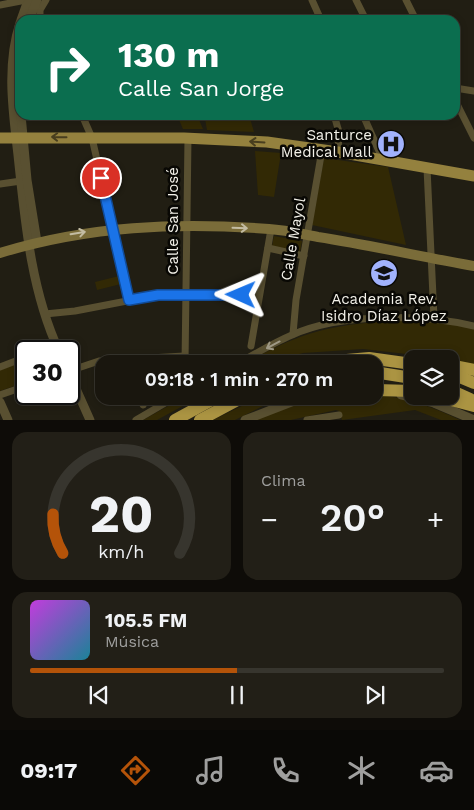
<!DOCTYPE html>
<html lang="es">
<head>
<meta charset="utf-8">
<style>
  :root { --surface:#19160e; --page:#221f17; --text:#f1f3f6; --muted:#9f9f9e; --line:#37352e; --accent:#b45309 }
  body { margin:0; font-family:"Work Sans",sans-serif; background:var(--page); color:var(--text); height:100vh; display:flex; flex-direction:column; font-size:19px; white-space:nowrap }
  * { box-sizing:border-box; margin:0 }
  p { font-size:16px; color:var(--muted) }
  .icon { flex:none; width:28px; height:28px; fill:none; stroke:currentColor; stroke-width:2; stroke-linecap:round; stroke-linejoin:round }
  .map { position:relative; height:420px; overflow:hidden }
  .side { display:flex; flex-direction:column; gap:12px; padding:12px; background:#0e0c08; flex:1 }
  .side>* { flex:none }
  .top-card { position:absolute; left:15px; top:15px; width:445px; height:105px; border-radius:15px; box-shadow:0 2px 8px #0003,0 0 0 1px var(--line); background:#0b6e4f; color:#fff; overflow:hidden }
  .buttons { position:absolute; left:404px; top:350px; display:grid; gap:10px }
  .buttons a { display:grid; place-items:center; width:55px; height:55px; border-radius:10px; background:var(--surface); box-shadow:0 2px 8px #0003,0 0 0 1px var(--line); font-size:25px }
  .speed { position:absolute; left:15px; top:340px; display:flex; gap:10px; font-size:25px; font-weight:700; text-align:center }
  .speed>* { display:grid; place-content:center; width:65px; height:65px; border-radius:50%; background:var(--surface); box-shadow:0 2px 8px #0003,0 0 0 1px var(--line); line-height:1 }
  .speed .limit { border:2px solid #111; border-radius:8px; background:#fff; color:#111 }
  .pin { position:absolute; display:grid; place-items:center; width:42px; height:42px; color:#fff; margin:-21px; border:2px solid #fff; border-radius:50%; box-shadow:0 1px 5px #0007 }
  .me { position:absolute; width:55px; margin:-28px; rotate:271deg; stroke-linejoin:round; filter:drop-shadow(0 0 4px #0008) }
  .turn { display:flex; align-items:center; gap:18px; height:105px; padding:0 20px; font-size:22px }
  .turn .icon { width:65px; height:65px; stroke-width:2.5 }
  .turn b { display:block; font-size:35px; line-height:42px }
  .big { font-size:38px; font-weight:600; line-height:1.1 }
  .side .card { flex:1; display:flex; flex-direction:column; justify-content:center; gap:8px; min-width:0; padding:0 18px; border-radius:15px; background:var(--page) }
  .side .dial { align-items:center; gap:0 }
  .dial svg { height:130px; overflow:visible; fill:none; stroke:var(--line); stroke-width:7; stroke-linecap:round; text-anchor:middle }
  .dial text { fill:var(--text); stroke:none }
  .song { display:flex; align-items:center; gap:15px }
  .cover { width:60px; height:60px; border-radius:8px; background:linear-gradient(135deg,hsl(290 70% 55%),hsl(190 70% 35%)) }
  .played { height:5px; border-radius:2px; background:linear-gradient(90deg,var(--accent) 50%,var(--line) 50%) }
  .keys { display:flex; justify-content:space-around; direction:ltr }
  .heat { display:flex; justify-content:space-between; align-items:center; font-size:28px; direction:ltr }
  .side .tiles { flex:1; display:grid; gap:12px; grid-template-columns:1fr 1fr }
  .card:last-child { grid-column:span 2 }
  .trip { position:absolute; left:95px; top:355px; width:288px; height:50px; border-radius:15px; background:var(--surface); box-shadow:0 2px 8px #0003,0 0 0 1px var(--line); font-weight:600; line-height:50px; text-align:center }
  .tabs { display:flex; height:80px; justify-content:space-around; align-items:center; background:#0a0906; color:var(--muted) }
  .tabs .icon { width:35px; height:35px }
  .tabs .current { color:var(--accent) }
  .tabs b { font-size:22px; color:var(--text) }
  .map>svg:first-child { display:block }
  .green { fill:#322905 }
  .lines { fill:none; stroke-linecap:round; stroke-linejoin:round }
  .minor { stroke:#595031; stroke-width:7 }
  .tertiary { stroke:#595031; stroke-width:9 }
  .secondary { stroke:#7a6c39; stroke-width:10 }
  .primary { stroke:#94813e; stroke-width:11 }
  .motorway { stroke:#ab9442; stroke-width:12 }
  .oneway { stroke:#483e1e }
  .oneway2 { stroke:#c3bca3 }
  .oneway3 { stroke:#9e9884 }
  .route-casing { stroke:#114b97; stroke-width:12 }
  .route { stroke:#1a73e8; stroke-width:9 }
  .labels { text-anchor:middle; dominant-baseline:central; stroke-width:5; stroke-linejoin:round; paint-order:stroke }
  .poi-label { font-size:15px; fill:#f3f1e9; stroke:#090804; text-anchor:end }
  .street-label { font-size:15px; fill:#f3f1e9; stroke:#090804 }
</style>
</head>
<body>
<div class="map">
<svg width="474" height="420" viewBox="0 0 474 420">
  <rect width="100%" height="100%" fill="#211e13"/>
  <g class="green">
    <path d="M177 115H197L203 129H183Z"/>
    <path d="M208 115H249L254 132 207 130 205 119Z"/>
    <path d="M255 151 281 153 274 197 258 195Z"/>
    <path d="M324 158 388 167 406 245 312 225Z"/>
    <path d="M274 236 302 241 300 252 272 246Z"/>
    <path d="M119 276 121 284 97 290 95 282Z"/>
    <path d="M389 321H436L474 329V366L450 361V359L363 349 303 353 263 364H244C297 334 327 325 389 321Z"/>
    <path d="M26 360V382L0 391V370Z"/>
    <path d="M374 395C404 396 433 407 460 420H441L415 410 342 420 339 411 336 410 291 420H253L302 403 345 396Z"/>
    <path d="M186 396H201L157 420H143Z"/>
    <path d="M262 396H292L267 404 235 420H213Z"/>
  </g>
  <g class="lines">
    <g class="minor">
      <path d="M312 0 321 20"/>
      <path d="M356 0 366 20"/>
      <path d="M406 0 416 20"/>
      <path d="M0 5 26 0"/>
      <path d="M40 20V10L46 0"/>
      <path d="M455 88 474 91"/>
      <path d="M455 100 474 138"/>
      <path d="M82 115 92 138 129 300"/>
      <path d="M334 115 339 132 338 152"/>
      <path d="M363 115 383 160"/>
      <path d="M427 168 434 318"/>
      <path d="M0 184 21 181"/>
      <path d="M268 248 304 256"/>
      <path d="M45 314 75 311 158 295H259"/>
      <path d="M293 334 296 300 322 150"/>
      <path d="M251 346 271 229"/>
      <path d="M42 351 57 346"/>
      <path d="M185 364 188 138"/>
      <path d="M237 364C255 354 273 343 292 335 340 313 423 314 474 326"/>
      <path d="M0 367 26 357"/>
      <path d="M69 371 99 361 184 356"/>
      <path d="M0 395 26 386"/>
      <path d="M140 396 143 405"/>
      <path d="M136 420 177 396"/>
      <path d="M307 420 339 415"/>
    </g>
    <g class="tertiary">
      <path d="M21 20 26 6 32 0"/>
      <path d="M29 20 37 0"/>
      <path d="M20 23C6 66 13 111 18 155 25 221 31 291 59 351"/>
      <path d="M20 49 18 81 20 109"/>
      <path d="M21 115 27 180 37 242"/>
      <path d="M69 373 90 420"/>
      <path d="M401 395 434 403 474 420"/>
      <path d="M0 402 8 420"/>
      <path d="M245 420 294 401 317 396"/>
    </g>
    <path class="secondary" d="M0 253C88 226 177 222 269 229 286 230 302 234 318 237 370 245 422 257 474 266"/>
    <path class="primary" d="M0 138H184L267 142 338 152 474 176"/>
    <g class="motorway">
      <path d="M302 364 369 358 412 364"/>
      <path d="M450 365 474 370"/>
      <path d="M374 372 412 378"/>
      <path d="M450 373 474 383"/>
      <path d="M376 390 412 391"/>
      <path d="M450 390 470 399"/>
      <path d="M436 396 474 406"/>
      <path d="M175 420 219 396"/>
      <path d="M200 420 245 396"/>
    </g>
  </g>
  <defs><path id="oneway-shaft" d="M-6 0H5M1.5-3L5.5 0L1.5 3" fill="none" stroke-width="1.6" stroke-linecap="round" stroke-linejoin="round" transform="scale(1.25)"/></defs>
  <g class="oneway">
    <use href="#oneway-shaft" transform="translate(59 137) rotate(-179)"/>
    <use href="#oneway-shaft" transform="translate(257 142) rotate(-176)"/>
  </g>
  <g class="oneway2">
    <use href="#oneway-shaft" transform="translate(240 228) rotate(2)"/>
    <use href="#oneway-shaft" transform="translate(78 233) rotate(-9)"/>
  </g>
  <use class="oneway3" href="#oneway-shaft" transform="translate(273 345) rotate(152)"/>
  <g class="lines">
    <g class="route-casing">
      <path id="route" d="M101 178 129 300 158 295H241"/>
    </g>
    <use href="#route" class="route"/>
  </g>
  <defs>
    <g id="hospital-disc" transform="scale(1.4375)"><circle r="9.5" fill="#a1b2fd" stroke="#090804"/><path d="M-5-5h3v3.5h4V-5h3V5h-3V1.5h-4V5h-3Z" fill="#111"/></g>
    <g id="school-disc" transform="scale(1.4375)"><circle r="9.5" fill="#a1b2fd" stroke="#090804"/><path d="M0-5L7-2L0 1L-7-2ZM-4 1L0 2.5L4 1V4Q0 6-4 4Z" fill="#111"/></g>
  </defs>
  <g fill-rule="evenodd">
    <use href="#hospital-disc" x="391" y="144"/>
    <use href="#school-disc" x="384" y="273"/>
  </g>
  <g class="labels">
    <g class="poi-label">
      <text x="372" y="135">Santurce<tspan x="372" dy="17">Medical Mall</tspan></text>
      <text x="384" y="299" text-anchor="middle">Academia Rev.<tspan x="384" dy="17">Isidro Díaz López</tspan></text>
    </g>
    <g class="street-label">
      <text transform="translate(173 221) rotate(-90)">Calle San José</text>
      <text transform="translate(293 239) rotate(-80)">Calle Mayol</text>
    </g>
  </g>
</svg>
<div class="buttons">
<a><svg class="icon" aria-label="layers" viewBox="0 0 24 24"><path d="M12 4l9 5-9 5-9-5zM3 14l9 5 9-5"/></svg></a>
</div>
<div class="speed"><div class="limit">30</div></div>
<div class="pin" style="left:101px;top:178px;background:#d93025"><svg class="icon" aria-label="arrive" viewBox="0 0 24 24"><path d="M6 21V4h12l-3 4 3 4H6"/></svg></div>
<svg class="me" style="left:241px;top:295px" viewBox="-20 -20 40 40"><path d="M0-17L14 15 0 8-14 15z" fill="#1a73e8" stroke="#fff" stroke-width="4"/></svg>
<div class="trip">09:18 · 1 min · 270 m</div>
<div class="top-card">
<div class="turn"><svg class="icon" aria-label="right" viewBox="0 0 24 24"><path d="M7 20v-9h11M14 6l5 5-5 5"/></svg><div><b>130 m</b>Calle San Jorge</div></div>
</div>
</div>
<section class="side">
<div class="tiles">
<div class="card dial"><svg viewBox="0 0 100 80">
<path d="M14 69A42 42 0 1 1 86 69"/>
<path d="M14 69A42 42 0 0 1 8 45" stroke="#b45309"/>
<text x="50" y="56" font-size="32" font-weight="700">20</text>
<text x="50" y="72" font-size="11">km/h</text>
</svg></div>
<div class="card"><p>Clima</p>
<div class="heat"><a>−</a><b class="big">20°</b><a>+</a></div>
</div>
<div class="card">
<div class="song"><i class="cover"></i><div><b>105.5 FM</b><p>Música</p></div></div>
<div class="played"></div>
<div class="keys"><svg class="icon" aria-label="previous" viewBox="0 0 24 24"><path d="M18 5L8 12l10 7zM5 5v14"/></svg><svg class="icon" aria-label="pause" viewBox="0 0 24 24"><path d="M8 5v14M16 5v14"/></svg><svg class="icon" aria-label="next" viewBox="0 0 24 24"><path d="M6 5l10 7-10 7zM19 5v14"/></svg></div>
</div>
</div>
</section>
<nav class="tabs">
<b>09:17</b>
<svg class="icon current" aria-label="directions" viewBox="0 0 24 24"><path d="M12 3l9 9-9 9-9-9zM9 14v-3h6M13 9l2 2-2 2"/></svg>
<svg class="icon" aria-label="music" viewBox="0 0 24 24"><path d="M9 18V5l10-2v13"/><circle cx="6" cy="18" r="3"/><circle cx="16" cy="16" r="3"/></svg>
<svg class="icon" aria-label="phone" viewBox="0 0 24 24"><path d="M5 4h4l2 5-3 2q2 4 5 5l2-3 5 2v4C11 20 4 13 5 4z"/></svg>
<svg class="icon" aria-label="climate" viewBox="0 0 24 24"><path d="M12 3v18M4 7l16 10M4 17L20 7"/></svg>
<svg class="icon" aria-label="car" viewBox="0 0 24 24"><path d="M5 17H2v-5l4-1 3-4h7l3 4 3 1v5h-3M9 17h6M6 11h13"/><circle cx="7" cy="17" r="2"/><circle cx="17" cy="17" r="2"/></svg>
</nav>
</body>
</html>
